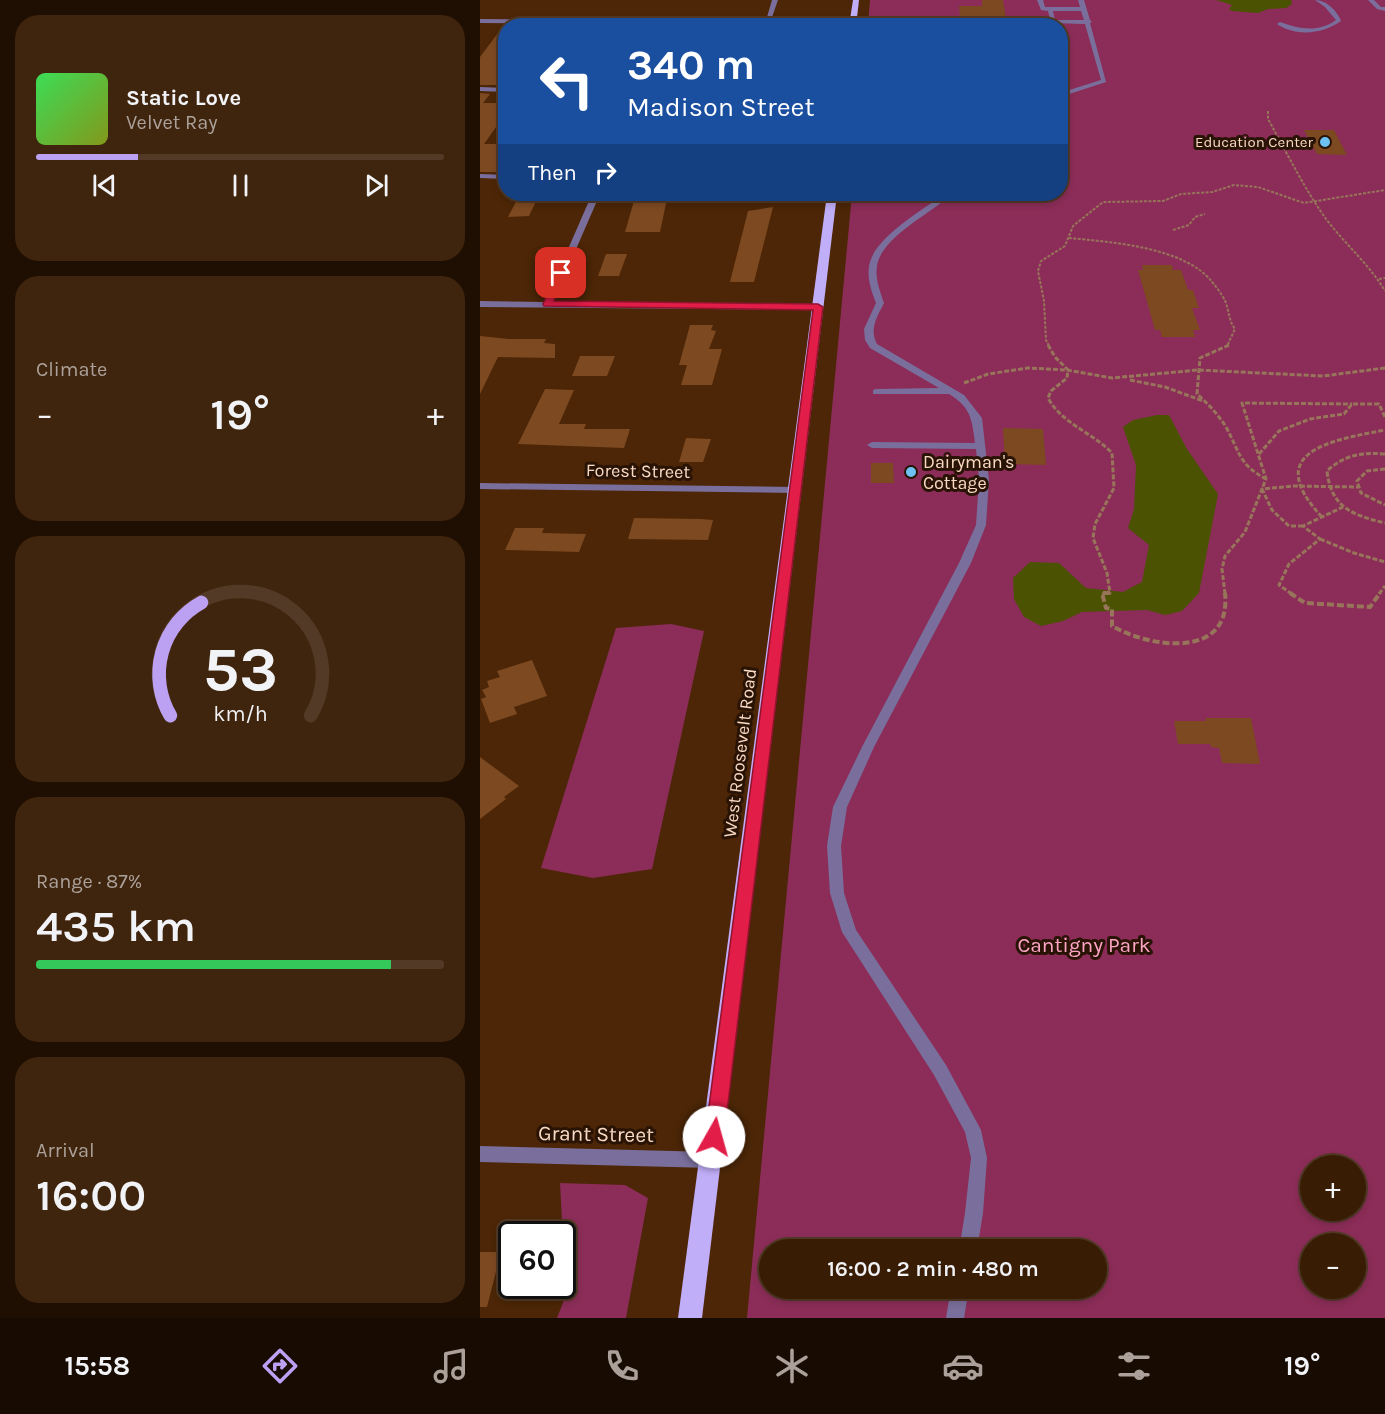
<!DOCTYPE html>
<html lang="en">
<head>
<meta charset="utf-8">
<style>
  :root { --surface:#391c04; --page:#40250e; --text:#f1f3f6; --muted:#aba19a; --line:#533a26; --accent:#bca0f2 }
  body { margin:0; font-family:Karla,sans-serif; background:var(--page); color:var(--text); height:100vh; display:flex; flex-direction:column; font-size:22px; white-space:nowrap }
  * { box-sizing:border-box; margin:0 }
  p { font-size:20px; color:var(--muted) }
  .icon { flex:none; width:33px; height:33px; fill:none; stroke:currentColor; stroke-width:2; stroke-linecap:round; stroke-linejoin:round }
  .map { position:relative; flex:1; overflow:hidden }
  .drawer { display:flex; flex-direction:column; gap:15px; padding:15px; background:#1f0f02; width:480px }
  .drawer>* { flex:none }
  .top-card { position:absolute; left:18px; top:18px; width:570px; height:183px; border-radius:24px; box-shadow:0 3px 9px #0003,0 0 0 2px var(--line); background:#1a4fa0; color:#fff; overflow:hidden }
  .buttons { position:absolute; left:820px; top:1155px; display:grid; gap:12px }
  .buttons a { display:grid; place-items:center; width:66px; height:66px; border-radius:50%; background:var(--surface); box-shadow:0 3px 9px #0003,0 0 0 2px var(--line); font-size:30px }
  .speed { position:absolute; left:18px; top:1221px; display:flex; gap:12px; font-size:30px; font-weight:700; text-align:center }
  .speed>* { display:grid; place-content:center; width:78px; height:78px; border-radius:50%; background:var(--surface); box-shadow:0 3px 9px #0003,0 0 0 2px var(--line); line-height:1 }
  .speed .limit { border:3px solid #111; border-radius:9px; background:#fff; color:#111 }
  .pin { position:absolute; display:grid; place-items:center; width:51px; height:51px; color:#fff; margin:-26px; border-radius:12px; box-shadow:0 3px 9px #0006 }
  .me { position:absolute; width:66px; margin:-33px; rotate:7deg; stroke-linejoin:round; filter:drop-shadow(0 0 4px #0008) }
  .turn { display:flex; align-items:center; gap:21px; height:126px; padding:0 30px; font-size:27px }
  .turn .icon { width:78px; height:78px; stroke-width:2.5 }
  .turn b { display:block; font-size:42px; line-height:51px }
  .then { display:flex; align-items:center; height:57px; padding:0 30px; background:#0003; gap:12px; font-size:22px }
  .big { font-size:45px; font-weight:600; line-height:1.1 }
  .drawer .tile { flex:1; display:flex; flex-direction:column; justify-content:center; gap:9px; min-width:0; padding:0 21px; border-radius:24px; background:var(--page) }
  .drawer .dial { align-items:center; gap:0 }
  .dial svg { height:156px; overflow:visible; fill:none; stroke:var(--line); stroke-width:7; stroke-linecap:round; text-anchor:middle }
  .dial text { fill:var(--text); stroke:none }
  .song { display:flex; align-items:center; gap:18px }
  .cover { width:72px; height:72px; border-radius:9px; background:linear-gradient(135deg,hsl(130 70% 55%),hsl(70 70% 35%)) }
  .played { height:6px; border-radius:3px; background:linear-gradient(90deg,var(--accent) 25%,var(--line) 25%) }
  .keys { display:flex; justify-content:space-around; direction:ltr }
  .heat { display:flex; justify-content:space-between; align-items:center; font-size:33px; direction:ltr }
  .charge { height:9px; border-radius:4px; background:linear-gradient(90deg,#34c759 87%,var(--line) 0) }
  .trip { position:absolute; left:279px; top:1239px; width:348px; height:60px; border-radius:30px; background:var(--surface); box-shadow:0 3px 9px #0003,0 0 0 2px var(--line); font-weight:600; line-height:60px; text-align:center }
  .tabs { display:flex; height:96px; justify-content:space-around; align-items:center; background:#170b02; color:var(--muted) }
  .tabs .icon { width:42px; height:42px }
  .tabs .on { color:var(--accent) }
  .tabs b { font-size:27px; color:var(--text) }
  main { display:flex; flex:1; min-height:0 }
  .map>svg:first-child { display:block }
  .green { fill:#8b2d58; fill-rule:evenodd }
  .water { fill:#4b5302 }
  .building { fill:#7d4921 }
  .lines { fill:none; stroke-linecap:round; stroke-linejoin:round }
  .path-far2 { stroke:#98755a; stroke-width:2; stroke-dasharray:3 1.5; stroke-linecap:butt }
  .path-far1 { stroke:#98755a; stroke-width:3; stroke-dasharray:5 2; stroke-linecap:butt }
  .path { stroke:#98755a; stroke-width:4; stroke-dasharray:7 3; stroke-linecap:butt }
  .lane { fill:#7a6f9c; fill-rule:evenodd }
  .street { fill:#7a6f9c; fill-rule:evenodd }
  .primary { fill:#c1aef9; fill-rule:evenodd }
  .route { fill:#e11d48; stroke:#92132f; stroke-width:1.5 }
  .poi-dot { fill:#6dc2f3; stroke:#291304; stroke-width:2 }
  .labels { text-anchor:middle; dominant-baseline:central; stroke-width:6; stroke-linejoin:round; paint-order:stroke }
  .far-poi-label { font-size:15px; fill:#f8d9c4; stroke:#291304; text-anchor:end }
  .poi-label { font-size:18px; fill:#f8d9c4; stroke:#291304; text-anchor:start }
  .street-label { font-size:18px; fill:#f8d9c4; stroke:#291304 }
  .near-park-label { font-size:21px; fill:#fea5c7; stroke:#291304 }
  .near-street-label { font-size:21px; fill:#f8d9c4; stroke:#291304 }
</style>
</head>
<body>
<main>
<section class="drawer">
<div class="tile">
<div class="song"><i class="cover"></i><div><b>Static Love</b><p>Velvet Ray</p></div></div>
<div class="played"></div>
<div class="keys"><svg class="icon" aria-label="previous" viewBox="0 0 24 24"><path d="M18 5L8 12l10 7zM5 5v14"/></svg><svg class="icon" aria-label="pause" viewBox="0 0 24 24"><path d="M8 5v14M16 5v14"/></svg><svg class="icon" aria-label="next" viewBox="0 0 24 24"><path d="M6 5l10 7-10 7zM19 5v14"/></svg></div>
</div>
<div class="tile"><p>Climate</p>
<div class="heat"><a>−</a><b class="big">19°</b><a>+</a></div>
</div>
<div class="tile dial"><svg viewBox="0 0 100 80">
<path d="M14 69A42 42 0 1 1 86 69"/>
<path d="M14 69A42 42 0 0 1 30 11" stroke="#bca0f2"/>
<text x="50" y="56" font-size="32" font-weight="700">53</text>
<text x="50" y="72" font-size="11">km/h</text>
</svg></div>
<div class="tile"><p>Range · 87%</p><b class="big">435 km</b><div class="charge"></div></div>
<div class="tile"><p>Arrival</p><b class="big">16:00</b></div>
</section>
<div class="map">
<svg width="905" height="1318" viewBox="0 0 905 1318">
  <rect width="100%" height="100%" fill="#4c2606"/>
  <g class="green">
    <path d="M390 0H905V1318H267L372 194H580V26L388 25ZM831 1166H876V1210H831ZM831 1244H876V1288H831ZM290 1250H616V1288H290Z"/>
    <path d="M191 624 224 631 172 869 113 878 61 868 136 628Z"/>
    <path d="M80 1183 145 1185 168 1198 146 1318H77L86 1295Z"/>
  </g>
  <g class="water">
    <path d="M736 0H811L812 4 806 8 788 9 778 13 752 11 749 9 752 5Z"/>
    <path d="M677 415H689L707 449 738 494 719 593 702 611 685 615 667 610 602 612 583 621 561 626 544 617 534 599 533 578 550 562 579 563 606 588 643 592 662 582 669 545 648 528 654 509 656 465 643 427 653 420Z"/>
  </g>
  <g class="building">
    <path d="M502 0H523L527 25 481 26 479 6H502Z"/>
    <path d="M24 25 26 73 16 85H0V57Z"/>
    <path d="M0 93 10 94 3 103H26V113L4 144H26V157L16 172H0Z"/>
    <path d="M824 130H854L867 155 837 154Z"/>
    <path d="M156 194H188L180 232H145Z"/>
    <path d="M58 197 49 216 28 217 38 198Z"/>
    <path d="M293 207 274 282H250L268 211Z"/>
    <path d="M126 254H147L139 276H118Z"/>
    <path d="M662 265H692L693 270H701L708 290H713L719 308H712L720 330H713L715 337H682L680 330H675L658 270H663Z"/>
    <path d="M210 325H233L231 330 236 331 229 349H242L232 385H201L207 365H199Z"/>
    <path d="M0 336 29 339H66L64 343 75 344V358L18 357 0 394Z"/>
    <path d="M100 356H135L127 376H92Z"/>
    <path d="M65 389 94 390 79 424H106L104 429H150L144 448 38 444Z"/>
    <path d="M523 428 563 429 566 465 525 464Z"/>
    <path d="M206 438 231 439 223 462H199Z"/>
    <path d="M391 463H413L414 483H391Z"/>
    <path d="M154 518 221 519 233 520 228 540 148 539Z"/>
    <path d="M35 528H64L62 533 106 534 99 552 25 550Z"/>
    <path d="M52 660 67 696 34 707 37 714 10 723 1 699 6 697 2 690 9 687 7 681 20 677 17 671Z"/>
    <path d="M725 718H771L780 764 742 763 739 748 731 747 730 744H698L694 721H726Z"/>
    <path d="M0 757 39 786 24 797 26 799 0 819Z"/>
    <path d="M0 1252H21L7 1307H0Z"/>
  </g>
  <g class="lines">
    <g class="path-far2">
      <path d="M788 111V119C807 153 824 188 846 219 865 244 889 264 905 291"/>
      <path d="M693 230 709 225 715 217 725 214"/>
      <path d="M589 238C631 242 706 247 733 283 738 289 743 296 746 303 749 312 749 321 755 329L747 346"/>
      <path d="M899 279 905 278"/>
      <path d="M569 346 566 340 564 301 558 271 561 261 585 246 593 226 623 202 683 201 701 194 732 192 754 185 778 187 824 203 905 190"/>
    </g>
    <g class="path-far1">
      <path d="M568 345 575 357 588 370 587 378 571 391 568 398C582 424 612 432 632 453L634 488 615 524 613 538 627 573 630 593 622 594"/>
      <path d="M749 345 720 358 717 394C728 404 738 414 746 427 760 452 758 464 786 479"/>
      <path d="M650 380 685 387 723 401"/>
      <path d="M484 383 508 374 548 368 587 370 632 378 718 370 843 376 905 368"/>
      <path d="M779 454 799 431 830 419 864 414 872 404H899L905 417"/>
      <path d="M905 454C882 452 864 455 847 471 851 508 873 515 905 523"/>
      <path d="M905 469 887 471 877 481 881 493 905 505"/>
      <path d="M842 517C780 451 853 440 905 430"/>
      <path d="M823 526H809L792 510 782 489 786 479 762 403 872 404"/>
      <path d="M840 539 874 553 905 562"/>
      <path d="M745 594 742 569 745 556 765 532 782 489 814 486 878 487"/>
      <path d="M812 594 799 585 809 564 840 539 823 526 863 507"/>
      <path d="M899 594 905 586"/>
    </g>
    <g class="path">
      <path d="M630 593H622L626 608 632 609V626C670 648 752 660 745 593"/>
      <path d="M810 593 825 603 890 607 900 593"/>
    </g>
    <g class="lane">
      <path d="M292 0H298L290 23 285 24Z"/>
      <path d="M557 0H563L565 7H600L598 0H604L610 20 612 22 610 23 626 82 580 97V93L621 80 605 24 571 23 568 11 561 10ZM573 11H601L604 20H575Z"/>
      <path d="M835 0C847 0 858 12 861 21 843 34 816 37 797 24L800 22C819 29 838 33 856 20L845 7Z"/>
      <path d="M888 0H894L901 7H905V11L897 9Z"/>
      <path d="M464 194H472C452 213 401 237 397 266 395 279 400 291 404 303 397 317 389 329 397 344L484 395 502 418 509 480 506 525 491 563 394 747 367 807 361 846 364 893 376 930 466 1065 501 1130 507 1158 503 1213 497 1250H479L485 1213 491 1158 485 1132 454 1075 362 932 350 893 347 846 353 807 382 747 479 563 496 525 499 480 496 449 392 448 387 445 392 442 495 443C492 420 491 407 469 394H393V390L396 389 459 388 390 348 385 340 384 329 396 303C391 290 386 276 390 262 397 236 443 210 464 194Z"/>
      <path d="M471 1288H489L484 1318H466Z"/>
    </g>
    <g class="street">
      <path d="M0 19 372 22 375 24 348 26 0 23Z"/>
      <path d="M0 87 26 88V92L0 91Z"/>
      <path d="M0 174 26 175V179L0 178Z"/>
      <path d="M112 194H120L73 302 338 304 342 307 338 310 0 307V301L65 302Z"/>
      <path d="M0 483 316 487 321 490 316 493 0 489Z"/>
      <path d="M0 1146 231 1152 237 1154 240 1160 237 1166 231 1168 0 1162Z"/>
    </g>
    <g class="primary">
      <path d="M373 0H379L376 26H369Z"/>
      <path d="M347 194H357L222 1318H198Z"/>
    </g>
  </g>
  <path class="route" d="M78 271 86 273 74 301 338 304 343 307 244 1137 241 1143 234 1146 228 1143 225 1137 333 310 64 306 63 304Z"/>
  <g class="poi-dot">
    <circle cx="845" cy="142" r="6"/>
    <circle cx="431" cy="472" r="6"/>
  </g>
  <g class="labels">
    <g class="far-poi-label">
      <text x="833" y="142">Education Center</text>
    </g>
    <g class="poi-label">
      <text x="443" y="462">Dairyman's<tspan x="443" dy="21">Cottage</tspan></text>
    </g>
    <g class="street-label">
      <text transform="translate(158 471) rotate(1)">Forest Street</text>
      <text transform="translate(260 753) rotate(-83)">West Roosevelt Road</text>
    </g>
    <g class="near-park-label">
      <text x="604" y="945">Cantigny Park</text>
    </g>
    <g class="near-street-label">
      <text transform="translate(116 1134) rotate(1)">Grant Street</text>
    </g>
  </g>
</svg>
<div class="buttons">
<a>+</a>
<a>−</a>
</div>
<div class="speed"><div class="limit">60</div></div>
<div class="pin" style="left:81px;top:273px;background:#d93025"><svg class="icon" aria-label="arrive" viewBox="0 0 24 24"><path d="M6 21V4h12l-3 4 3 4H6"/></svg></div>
<svg class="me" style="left:234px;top:1137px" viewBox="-20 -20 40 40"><circle r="19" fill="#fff"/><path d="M0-13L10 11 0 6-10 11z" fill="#e11d48"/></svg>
<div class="trip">16:00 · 2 min · 480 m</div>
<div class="top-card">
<div class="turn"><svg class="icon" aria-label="left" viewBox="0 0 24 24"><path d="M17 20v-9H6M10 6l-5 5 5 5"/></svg><div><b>340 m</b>Madison Street</div></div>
<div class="then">Then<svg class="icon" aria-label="right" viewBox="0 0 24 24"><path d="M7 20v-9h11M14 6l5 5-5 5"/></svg></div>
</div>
</div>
</main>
<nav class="tabs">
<b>15:58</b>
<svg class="icon on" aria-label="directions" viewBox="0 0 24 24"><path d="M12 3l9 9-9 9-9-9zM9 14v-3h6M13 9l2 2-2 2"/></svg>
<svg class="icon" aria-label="music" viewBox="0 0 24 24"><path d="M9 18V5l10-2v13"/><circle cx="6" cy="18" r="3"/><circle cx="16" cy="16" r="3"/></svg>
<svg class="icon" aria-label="phone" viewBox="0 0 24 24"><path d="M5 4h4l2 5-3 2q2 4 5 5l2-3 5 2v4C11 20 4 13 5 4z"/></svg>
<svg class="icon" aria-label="climate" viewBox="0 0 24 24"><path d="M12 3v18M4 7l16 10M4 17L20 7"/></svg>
<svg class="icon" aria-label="car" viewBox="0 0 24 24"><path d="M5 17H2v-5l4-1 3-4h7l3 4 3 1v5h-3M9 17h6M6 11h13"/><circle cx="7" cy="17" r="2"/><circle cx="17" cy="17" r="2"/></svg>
<svg class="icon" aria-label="filters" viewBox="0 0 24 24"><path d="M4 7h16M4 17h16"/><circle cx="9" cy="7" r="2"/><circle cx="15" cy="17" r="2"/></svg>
<b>19°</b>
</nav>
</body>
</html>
